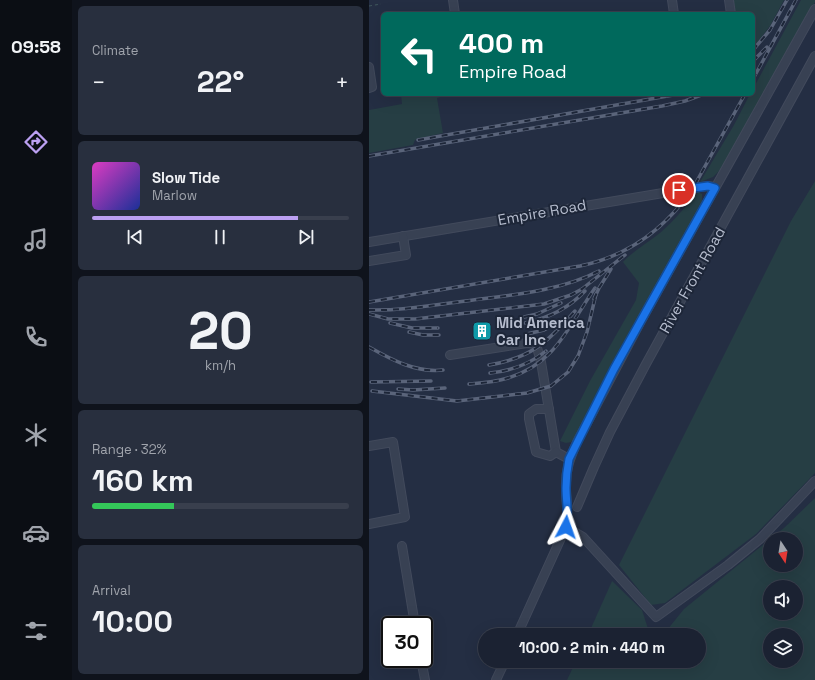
<!DOCTYPE html>
<html lang="en">
<head>
<meta charset="utf-8">
<style>
  :root { --surface:#1b2232; --page:#282f3e; --text:#f1f3f6; --muted:#a0a4ac; --line:#393f4d; --accent:#bca0f2 }
  body { margin:0; font-family:"Space Grotesk",sans-serif; background:var(--page); color:var(--text); height:100vh; display:flex; flex-direction:column; font-size:15px; white-space:nowrap }
  * { box-sizing:border-box; margin:0 }
  p { font-size:13px; color:var(--muted) }
  .icon { flex:none; width:22px; height:22px; fill:none; stroke:currentColor; stroke-width:2; stroke-linecap:round; stroke-linejoin:round }
  .map { position:relative; flex:1; overflow:hidden }
  .sheet { display:flex; flex-direction:column; gap:6px; padding:6px; background:#0f131c; width:297px }
  .sheet>* { flex:none }
  .hud { position:absolute; left:12px; top:12px; width:374px; height:84px; border-radius:6px; box-shadow:0 4px 16px #0002,0 0 0 1px var(--line); background:#00695c; color:#fff; overflow:hidden }
  .needle { width:26px; rotate:168deg }
  .buttons { position:absolute; left:394px; top:532px; display:grid; gap:8px }
  .buttons a { display:grid; place-items:center; width:40px; height:40px; border-radius:50%; background:var(--surface); box-shadow:0 4px 16px #0002,0 0 0 1px var(--line); font-size:20px }
  .speed { position:absolute; left:12px; top:616px; display:flex; gap:8px; font-size:20px; font-weight:700; text-align:center }
  .speed>* { display:grid; place-content:center; width:52px; height:52px; border-radius:50%; background:var(--surface); box-shadow:0 4px 16px #0002,0 0 0 1px var(--line); line-height:1 }
  .speed .limit { border:2px solid #111; border-radius:6px; background:#fff; color:#111 }
  .pin { position:absolute; display:grid; place-items:center; width:34px; height:34px; color:#fff; margin:-17px; border:2px solid #fff; border-radius:50%; box-shadow:0 1px 4px #0007 }
  .me { position:absolute; width:44px; margin:-22px; rotate:4deg; stroke-linejoin:round; filter:drop-shadow(0 0 3px #0008) }
  .turn { display:flex; align-items:center; gap:14px; height:84px; padding:0 12px; font-size:18px }
  .turn .icon { width:52px; height:52px; stroke-width:2.5 }
  .turn b { display:block; font-size:28px; line-height:34px }
  .big { font-size:30px; font-weight:800; line-height:1.1 }
  .sheet .widget { flex:1; display:flex; flex-direction:column; justify-content:center; gap:6px; min-width:0; padding:0 14px; border-radius:6px; background:var(--page) }
  .sheet .dial { align-items:center; gap:0 }
  .dial b { font-size:52px; line-height:1 }
  .song { display:flex; align-items:center; gap:12px }
  .cover { width:48px; height:48px; border-radius:6px; background:linear-gradient(135deg,hsl(310 70% 55%),hsl(230 70% 35%)) }
  .played { height:4px; border-radius:2px; background:linear-gradient(90deg,var(--accent) 80%,var(--line) 80%) }
  .keys { display:flex; justify-content:space-around; direction:ltr }
  .heat { display:flex; justify-content:space-between; align-items:center; font-size:22px; direction:ltr }
  .charge { height:6px; border-radius:3px; background:linear-gradient(90deg,#34c759 32%,var(--line) 0) }
  .trip { position:absolute; left:109px; top:628px; width:228px; height:40px; border-radius:20px; background:var(--surface); box-shadow:0 4px 16px #0002,0 0 0 1px var(--line); font-weight:800; line-height:40px; text-align:center }
  main { display:flex; flex:1; min-height:0 }
  .tabs { display:flex; flex-direction:column; width:72px; justify-content:space-around; align-items:center; background:#0b0e14; color:var(--muted) }
  .tabs .icon { width:28px; height:28px }
  .tabs .active { color:var(--accent) }
  .tabs b { font-size:18px; color:var(--text) }
  .map>svg:first-child { display:block }
  .green { fill:#263e44; fill-rule:evenodd }
  .lines { fill:none; stroke-linecap:round; stroke-linejoin:round }
  .minor-casing { stroke:#424a5c; stroke-width:10 }
  .path { stroke:#3f575c; stroke-width:1; stroke-dasharray:3 3; stroke-linecap:butt }
  .minor { stroke:#384153; stroke-width:8 }
  .rail-casing { stroke:#5a647a; stroke-width:3.5 }
  .rail { stroke:#1d2638; stroke-width:2; stroke-dasharray:6; stroke-linecap:butt }
  .route-casing { stroke:#114b97; stroke-width:10 }
  .route { stroke:#1a73e8; stroke-width:7 }
  .labels { text-anchor:middle; dominant-baseline:central; stroke-width:4; stroke-linejoin:round; paint-order:stroke }
  .street-label { font-size:15px; fill:#b5bccd; stroke:#1d2638 }
  .poi-label { font-size:15px; font-weight:bold; fill:#b5bccd; stroke:#1d2638; text-anchor:start }
</style>
</head>
<body>
<main>
<nav class="tabs">
<b>09:58</b>
<svg class="icon active" aria-label="directions" viewBox="0 0 24 24"><path d="M12 3l9 9-9 9-9-9zM9 14v-3h6M13 9l2 2-2 2"/></svg>
<svg class="icon" aria-label="music" viewBox="0 0 24 24"><path d="M9 18V5l10-2v13"/><circle cx="6" cy="18" r="3"/><circle cx="16" cy="16" r="3"/></svg>
<svg class="icon" aria-label="phone" viewBox="0 0 24 24"><path d="M5 4h4l2 5-3 2q2 4 5 5l2-3 5 2v4C11 20 4 13 5 4z"/></svg>
<svg class="icon" aria-label="climate" viewBox="0 0 24 24"><path d="M12 3v18M4 7l16 10M4 17L20 7"/></svg>
<svg class="icon" aria-label="car" viewBox="0 0 24 24"><path d="M5 17H2v-5l4-1 3-4h7l3 4 3 1v5h-3M9 17h6M6 11h13"/><circle cx="7" cy="17" r="2"/><circle cx="17" cy="17" r="2"/></svg>
<svg class="icon" aria-label="filters" viewBox="0 0 24 24"><path d="M4 7h16M4 17h16"/><circle cx="9" cy="7" r="2"/><circle cx="15" cy="17" r="2"/></svg>
</nav>
<section class="sheet">
<div class="widget"><p>Climate</p>
<div class="heat"><a>−</a><b class="big">22°</b><a>+</a></div>
</div>
<div class="widget">
<div class="song"><i class="cover"></i><div><b>Slow Tide</b><p>Marlow</p></div></div>
<div class="played"></div>
<div class="keys"><svg class="icon" aria-label="previous" viewBox="0 0 24 24"><path d="M18 5L8 12l10 7zM5 5v14"/></svg><svg class="icon" aria-label="pause" viewBox="0 0 24 24"><path d="M8 5v14M16 5v14"/></svg><svg class="icon" aria-label="next" viewBox="0 0 24 24"><path d="M6 5l10 7-10 7zM19 5v14"/></svg></div>
</div>
<div class="widget dial"><b>20</b><p>km/h</p></div>
<div class="widget"><p>Range · 32%</p><b class="big">160 km</b><div class="charge"></div></div>
<div class="widget"><p>Arrival</p><b class="big">10:00</b></div>
</section>
<div class="map">
<svg width="446" height="680" viewBox="0 0 446 680">
  <rect width="100%" height="100%" fill="#242e43"/>
  <g class="green">
    <path d="M364 0H415L401 26 384 48V14H366Z"/>
    <path d="M432 0H446V2L373 131 354 167 344 177 331 182 365 125 381 94H384V89Z"/>
    <path d="M32 94H80V95L68 98 74 133 48 139 46 140 44 145 0 153V110L33 104Z"/>
    <path d="M446 181V473L387 534 296 603 282 605 250 565 422 221Z"/>
    <path d="M329 192 333 194V203L227 397 207 436 202 442 197 443 191 441 221 381 267 300 270 283 254 262C265 250 279 243 291 233 305 221 317 206 329 192Z"/>
    <path d="M446 498V680H198L207 661H330V635H294L315 609 401 539V565H427V539H401L415 528ZM401 587H427V613H401ZM401 635H427V661H401Z"/>
    <path d="M243 581 273 610 281 635H219Z"/>
  </g>
  <g class="lines">
    <g class="minor-casing">
      <g id="minor">
        <path d="M84 0 86 14"/>
        <path d="M303 0 305 14"/>
        <path d="M360 0 362 14"/>
        <path d="M0 67 3 87 0 88"/>
        <path d="M0 242 324 188 339 186 346 187"/>
        <path d="M0 261 37 255 34 236"/>
        <path d="M81 355 158 343 167 344 172 362 187 452 200 459"/>
        <path d="M180 409H167L160 414V419L167 452 181 456 187 452"/>
        <path d="M0 446 24 442 36 517 0 524"/>
        <path d="M208 507 225 467 241 432 277 364 446 56"/>
        <path d="M197 527 214 537 287 617 359 565 391 539 446 481"/>
        <path d="M33 546 46 625"/>
        <path d="M148 635 197 527C200 514 197 502 197 489 196 471 201 458 208 442L273 319 446 9"/>
        <path d="M52 659 56 680"/>
        <path d="M127 680 136 661"/>
      </g>
    </g>
    <path class="path" d="M0 6 12 4"/>
    <use href="#minor" class="minor"/>
    <g class="rail-casing">
      <g id="rail">
        <path d="M384 50 401 30 418 0"/>
        <path d="M384 61 398 47"/>
        <path d="M384 79 427 0"/>
        <path d="M49 140 310 94"/>
        <path d="M0 156 293 106 316 101 335 94"/>
        <path d="M225 299 230 288 242 269"/>
        <path d="M0 302 211 266C259 256 297 228 324 188L376 94"/>
        <path d="M0 310C33 311 64 305 97 301 141 295 189 292 230 271"/>
        <path d="M0 314 19 319H46L175 304 202 295 213 289 256 255"/>
        <path d="M155 317 168 314 192 303"/>
        <path d="M21 323 43 328H69"/>
        <path d="M156 323C180 318 199 309 216 291"/>
        <path d="M40 332 54 335H70"/>
        <path d="M158 334 175 330 194 320"/>
        <path d="M0 347C23 360 47 373 74 370"/>
        <path d="M120 365C162 358 179 342 206 311"/>
        <path d="M121 373C141 371 161 364 177 351"/>
        <path d="M2 382 62 381"/>
        <path d="M100 384C113 383 127 382 139 378 187 364 200 325 226 288"/>
        <path d="M29 389 44 390 76 388"/>
        <path d="M3 391 88 401 158 393 182 386 199 372 209 356 218 332 227 294"/>
      </g>
    </g>
    <use href="#rail" class="rail"/>
  </g>
  <g class="lines">
    <g class="route-casing">
      <path id="route" d="M197 527C200 514 197 501 197 488 197 478 198 469 200 459L245 369 346 188 339 186 310 190"/>
    </g>
    <use href="#route" class="route"/>
  </g>
  <defs>
    <g id="building-square" transform="scale(1)"><rect x="-9" y="-9" width="18" height="18" rx="4" fill="#0f9aa8" stroke="#1d2638"/><path d="M-4-6H4V6H1V3H-1V6H-4ZM-2.5-4.3h1.7v1.8h-1.7ZM.8-4.3h1.7v1.8H.8ZM-2.5-1h1.7V.8h-1.7ZM.8-1h1.7V.8H.8Z" fill="#fff"/></g>
  </defs>
  <g fill-rule="evenodd">
    <use href="#building-square" x="113" y="331"/>
  </g>
  <g class="labels">
    <g class="street-label">
      <text transform="translate(173 212) rotate(-10)">Empire Road</text>
      <text transform="translate(323 280) rotate(-61)">River Front Road</text>
    </g>
    <g class="poi-label">
      <text x="127" y="322">Mid America<tspan x="127" dy="17">Car Inc</tspan></text>
    </g>
  </g>
</svg>
<div class="buttons">
<a><svg class="needle" viewBox="-14 -14 28 28"><path d="M0-13l5 13h-10z" fill="#e53935"/><path d="M0 13l5-13h-10z" fill="#a0a4ac"/></svg></a>
<a><svg class="icon" aria-label="sound" viewBox="0 0 24 24"><path d="M4 9h4l5-4v14l-5-4H4zM17 9q2 3 0 6"/></svg></a>
<a><svg class="icon" aria-label="layers" viewBox="0 0 24 24"><path d="M12 4l9 5-9 5-9-5zM3 14l9 5 9-5"/></svg></a>
</div>
<div class="speed"><div class="limit">30</div></div>
<div class="pin" style="left:310px;top:190px;background:#d93025"><svg class="icon" aria-label="arrive" viewBox="0 0 24 24"><path d="M6 21V4h12l-3 4 3 4H6"/></svg></div>
<svg class="me" style="left:197px;top:527px" viewBox="-20 -20 40 40"><path d="M0-17L14 15 0 8-14 15z" fill="#1a73e8" stroke="#fff" stroke-width="4"/></svg>
<div class="trip">10:00 · 2 min · 440 m</div>
<div class="hud">
<div class="turn"><svg class="icon" aria-label="left" viewBox="0 0 24 24"><path d="M17 20v-9H6M10 6l-5 5 5 5"/></svg><div><b>400 m</b>Empire Road</div></div>
</div>
</div>
</main>
</body>
</html>
